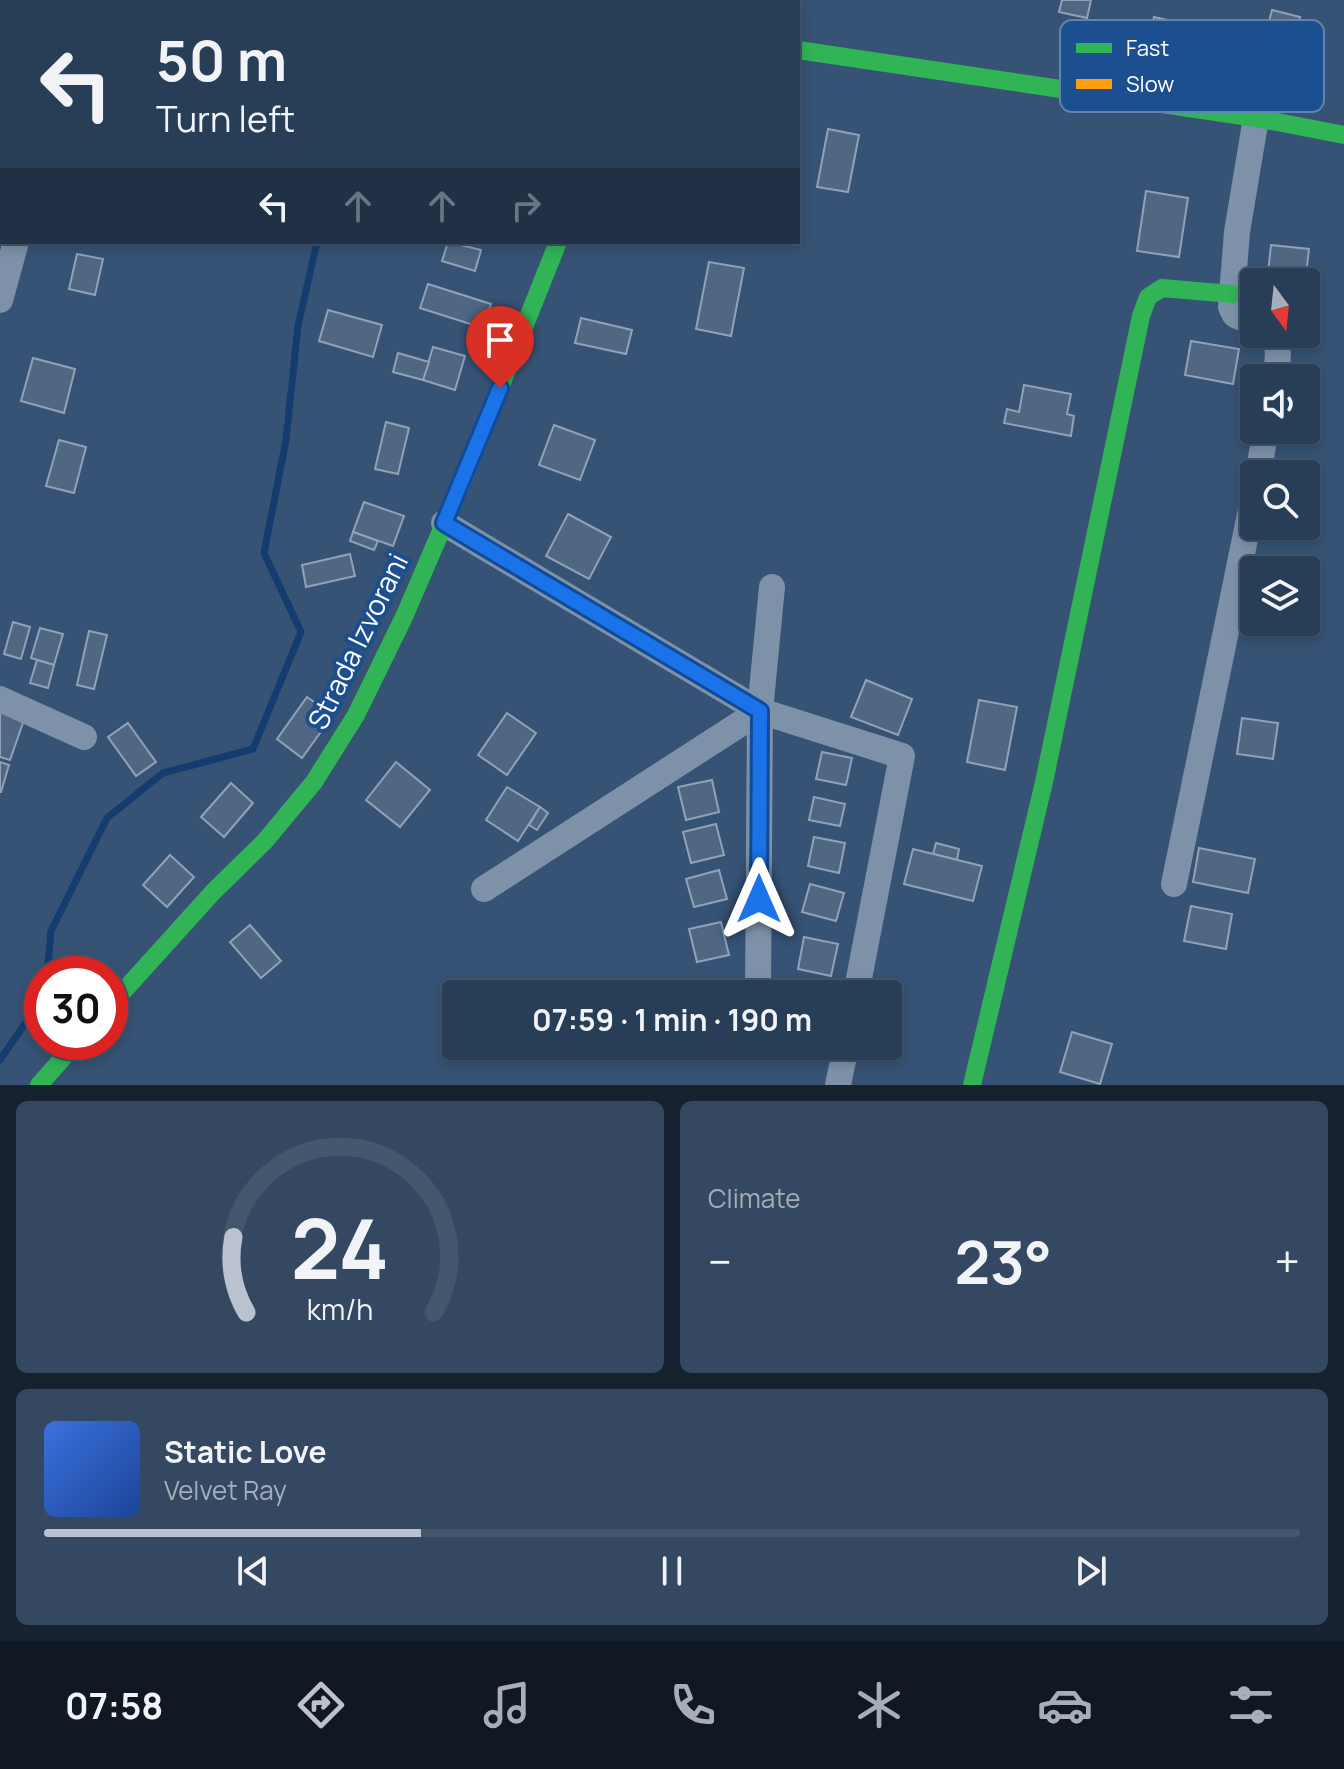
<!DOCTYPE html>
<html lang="en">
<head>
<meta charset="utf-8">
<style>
  :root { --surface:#283e57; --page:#344961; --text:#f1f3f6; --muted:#a5aeba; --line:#44576d; --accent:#b9c2ce }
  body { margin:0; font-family:Manrope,sans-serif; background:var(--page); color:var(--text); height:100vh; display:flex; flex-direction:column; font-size:30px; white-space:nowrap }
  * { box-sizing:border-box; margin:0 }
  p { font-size:26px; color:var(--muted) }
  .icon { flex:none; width:44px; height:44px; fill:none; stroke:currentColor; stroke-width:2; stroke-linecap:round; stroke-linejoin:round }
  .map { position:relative; height:1085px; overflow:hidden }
  .drawer { display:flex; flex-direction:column; gap:16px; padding:16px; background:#162230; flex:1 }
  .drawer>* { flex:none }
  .banner { position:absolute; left:0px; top:0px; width:800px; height:244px; box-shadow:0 4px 12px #0003,0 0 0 2px var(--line); background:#283e57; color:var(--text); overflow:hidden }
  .needle { width:52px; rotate:165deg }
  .buttons { position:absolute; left:1240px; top:268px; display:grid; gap:16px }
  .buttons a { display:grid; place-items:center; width:80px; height:80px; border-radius:8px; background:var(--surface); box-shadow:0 4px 12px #0003,0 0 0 2px var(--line); font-size:40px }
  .speed { position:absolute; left:24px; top:956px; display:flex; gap:16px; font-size:40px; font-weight:700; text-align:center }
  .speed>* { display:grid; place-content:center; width:104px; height:104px; border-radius:50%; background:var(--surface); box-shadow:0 4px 12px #0003,0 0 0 2px var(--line); line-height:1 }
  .speed .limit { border:12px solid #d22; background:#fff; color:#111 }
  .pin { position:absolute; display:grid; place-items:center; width:68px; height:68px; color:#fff; margin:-82px -34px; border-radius:50% 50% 50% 0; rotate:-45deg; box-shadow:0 0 8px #0007 }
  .pin .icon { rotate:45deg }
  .me { position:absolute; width:88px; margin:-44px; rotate:0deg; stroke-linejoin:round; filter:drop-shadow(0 0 6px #0008) }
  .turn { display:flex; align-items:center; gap:28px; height:168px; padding:0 24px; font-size:36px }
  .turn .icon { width:104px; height:104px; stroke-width:2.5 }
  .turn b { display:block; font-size:56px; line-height:68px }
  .lanes { display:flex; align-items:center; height:76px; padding:0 24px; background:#0003; justify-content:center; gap:40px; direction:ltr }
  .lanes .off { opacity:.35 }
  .big { font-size:60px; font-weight:700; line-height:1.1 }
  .drawer .widget { flex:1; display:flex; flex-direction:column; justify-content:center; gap:12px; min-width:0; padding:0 28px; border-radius:12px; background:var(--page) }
  .drawer .dial { align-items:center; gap:0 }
  .dial svg { height:208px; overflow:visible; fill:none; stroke:var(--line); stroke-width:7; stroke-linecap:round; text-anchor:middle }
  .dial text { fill:var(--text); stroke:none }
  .song { display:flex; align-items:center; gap:24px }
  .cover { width:96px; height:96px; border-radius:12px; background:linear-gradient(135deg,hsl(220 70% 55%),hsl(220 70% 35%)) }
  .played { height:8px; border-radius:4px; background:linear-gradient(90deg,var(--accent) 30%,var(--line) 30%) }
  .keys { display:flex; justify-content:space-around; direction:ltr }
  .heat { display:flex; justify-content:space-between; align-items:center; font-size:44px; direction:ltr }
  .drawer .tiles { flex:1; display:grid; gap:16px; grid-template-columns:1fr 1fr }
  .widget:last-child { grid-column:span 2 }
  .trip { position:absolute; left:442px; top:980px; width:460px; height:80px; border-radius:8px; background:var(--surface); box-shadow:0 4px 12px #0003,0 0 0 2px var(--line); font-weight:700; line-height:80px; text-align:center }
  .menu { display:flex; height:128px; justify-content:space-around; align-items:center; background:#101923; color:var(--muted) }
  .menu .icon { width:56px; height:56px }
  .menu .active { color:var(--accent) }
  .menu b { font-size:36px; color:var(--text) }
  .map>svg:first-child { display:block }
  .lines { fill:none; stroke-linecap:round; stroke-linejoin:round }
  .stream { stroke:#153c6e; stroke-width:7 }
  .building { fill:#506783; stroke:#92a2b6; stroke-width:2 }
  .street { stroke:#7d92a8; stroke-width:26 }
  .fast { stroke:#30b455; stroke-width:18 }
  .slow { stroke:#ff9f0a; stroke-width:18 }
  .route-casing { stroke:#114b97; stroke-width:20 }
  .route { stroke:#1a73e8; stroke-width:14 }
  .labels { text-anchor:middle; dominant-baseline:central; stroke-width:8; stroke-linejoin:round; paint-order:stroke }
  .street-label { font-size:28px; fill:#fff; stroke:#1b4f8f }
  .key { fill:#1b4f8f; stroke:#5f84b1; stroke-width:2 }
  .key-label { font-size:22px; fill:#fff }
</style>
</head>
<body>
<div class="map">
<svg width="1344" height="1085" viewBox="0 0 1344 1085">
  <rect width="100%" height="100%" fill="#365274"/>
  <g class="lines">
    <g class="stream">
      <path d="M460 2 462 0"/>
      <path d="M47 974 51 931 107 818 163 773 253 749 301 632 264 553 286 440 298 326 317 242"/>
      <path d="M0 1060 42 999"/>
    </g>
  </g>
  <g class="building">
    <path d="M1062 0H1091L1087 18 1059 12Z"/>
    <path d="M1272 10 1300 17 1284 74 1257 67Z"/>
    <path d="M1154 17 1181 23 1171 67 1144 61Z"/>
    <path d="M828 129 859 135 848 192 817 187Z"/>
    <path d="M1146 191 1188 198 1179 257 1137 251Z"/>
    <path d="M448 242 481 250 475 271 442 261Z"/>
    <path d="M1271 245 1309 249 1305 282H1267Z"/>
    <path d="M77 254 103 259 95 295 69 289Z"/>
    <path d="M709 262 744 268 731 336 696 329Z"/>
    <path d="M428 284 491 304 483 328 420 308Z"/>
    <path d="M328 310 382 325 373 357 319 341Z"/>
    <path d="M581 318 632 330 626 354 575 343Z"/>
    <path d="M1191 341 1239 349 1233 384 1185 375Z"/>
    <path d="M433 347 465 356 455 390 423 380Z"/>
    <path d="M398 353 429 362 423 380 393 372Z"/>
    <path d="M33 358 75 369 64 413 21 401Z"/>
    <path d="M1024 385 1071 394 1067 414 1074 416 1071 436 1004 423 1007 409 1019 412Z"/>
    <path d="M386 422 409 428 398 474 375 469Z"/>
    <path d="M554 425 595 440 580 480 539 465Z"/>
    <path d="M59 440 86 447 74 493 46 486Z"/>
    <path d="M364 502 404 516 393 546 353 532Z"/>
    <path d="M568 514 611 537 589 579 546 556Z"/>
    <path d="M353 532 378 541 374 550 350 541Z"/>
    <path d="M350 554 355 576 306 587 302 565Z"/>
    <path d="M13 622 30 627 21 659 4 654Z"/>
    <path d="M40 628 63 634 54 665 31 658Z"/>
    <path d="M89 631 107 635 94 689 77 685Z"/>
    <path d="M37 660 54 665 48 688 30 683Z"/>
    <path d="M866 680 912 699 898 735 851 717Z"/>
    <path d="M307 697 333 715 302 758 277 739Z"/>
    <path d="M979 700 1017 707 1005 770 967 762Z"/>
    <path d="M0 712 24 720 10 760 0 757Z"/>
    <path d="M507 713 536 733 507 775 478 755Z"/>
    <path d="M1242 718 1278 723 1273 759 1237 754Z"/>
    <path d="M128 723 156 762 136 776 108 737Z"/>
    <path d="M822 752 852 758 846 785 816 779Z"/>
    <path d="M0 762 9 765 1 792H0Z"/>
    <path d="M396 762 430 790 400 827 366 800Z"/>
    <path d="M712 780 719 812 686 820 678 787Z"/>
    <path d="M231 783 253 803 224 837 201 817Z"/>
    <path d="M507 787 540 807 518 841 486 820Z"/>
    <path d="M814 797 845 804 840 826 809 820Z"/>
    <path d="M540 807 548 813 537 830 529 825Z"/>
    <path d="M716 824 724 855 691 863 683 832Z"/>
    <path d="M814 837 845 843 839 873 808 866Z"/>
    <path d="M936 843 959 849 957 860 933 854Z"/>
    <path d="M1199 848 1255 859 1248 893 1193 882Z"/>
    <path d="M913 849 982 866 973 901 904 884Z"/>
    <path d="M170 855 194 877 167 907 143 885Z"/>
    <path d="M719 870 727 899 694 907 686 879Z"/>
    <path d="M810 884 844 893 836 921 802 912Z"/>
    <path d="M1191 906 1232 914 1226 949 1184 941Z"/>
    <path d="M721 922 729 955 697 962 689 929Z"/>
    <path d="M250 925 281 961 261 978 230 942Z"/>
    <path d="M804 937 838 944 831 976 798 969Z"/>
    <path d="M1072 1032 1112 1044 1100 1084 1060 1072Z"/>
  </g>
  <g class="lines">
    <g class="street">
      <path d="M0 300 16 242"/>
      <path d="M1254 323 1235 315 1231 307 1237 232 1256 118"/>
      <path d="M1272 334 1276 337 1278 354 1276 378"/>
      <path d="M1258 474 1266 430"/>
      <path d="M444 523 760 711 902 756 856 994"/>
      <path d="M0 699 84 737"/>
      <path d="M1174 884 1254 495"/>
      <path d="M484 889 760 711"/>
      <path d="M761 994H758L760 711 772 587"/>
      <path d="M838 1085 846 1046"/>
    </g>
    <g class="fast">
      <path d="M133 2 143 0"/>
      <path d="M657 2 658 0"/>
      <path d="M798 50 1256 118 1344 135"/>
      <path d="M110 1006 213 892 265 841 314 782 356 715 404 617 466 473 558 242"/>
      <path d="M39 1085 77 1042"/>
      <path d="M972 1085 1044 782 1141 316 1148 297 1162 288 1232 294"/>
    </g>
    <path class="slow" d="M0 31 2 30"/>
  </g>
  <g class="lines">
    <g class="route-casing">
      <path id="route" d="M500 388 444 523 760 711 759 899"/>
    </g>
    <use href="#route" class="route"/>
  </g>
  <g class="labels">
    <g class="street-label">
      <text transform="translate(357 641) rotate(-64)">Strada Izvorani</text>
    </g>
  </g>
  <rect x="1060" y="20" width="264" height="92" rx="12" class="key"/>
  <rect x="1076" y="43" width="36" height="10" fill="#30b455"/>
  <rect x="1076" y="79" width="36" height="10" fill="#ff9f0a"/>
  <g class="key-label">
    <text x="1126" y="56">Fast</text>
    <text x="1126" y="92">Slow</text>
  </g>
</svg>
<div class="buttons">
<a><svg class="needle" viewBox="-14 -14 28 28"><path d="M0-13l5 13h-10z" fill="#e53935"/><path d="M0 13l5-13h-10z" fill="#a5aeba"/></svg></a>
<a><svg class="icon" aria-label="sound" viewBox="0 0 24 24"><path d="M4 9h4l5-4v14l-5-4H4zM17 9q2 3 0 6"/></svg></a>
<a><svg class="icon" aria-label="search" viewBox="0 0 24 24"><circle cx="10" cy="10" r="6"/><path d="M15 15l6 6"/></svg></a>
<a><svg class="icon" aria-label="layers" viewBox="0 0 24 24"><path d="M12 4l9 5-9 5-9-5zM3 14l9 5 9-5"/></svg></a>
</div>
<div class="speed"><div class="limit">30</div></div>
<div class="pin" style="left:500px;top:388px;background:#d93025"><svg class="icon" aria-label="arrive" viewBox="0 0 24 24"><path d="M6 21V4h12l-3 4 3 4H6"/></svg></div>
<svg class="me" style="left:759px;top:899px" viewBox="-20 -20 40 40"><path d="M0-17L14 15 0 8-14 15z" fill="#1a73e8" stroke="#fff" stroke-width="4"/></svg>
<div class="trip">07:59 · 1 min · 190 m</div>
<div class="banner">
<div class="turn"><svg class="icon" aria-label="left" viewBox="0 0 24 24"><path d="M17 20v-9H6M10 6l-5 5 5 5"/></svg><div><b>50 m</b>Turn left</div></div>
<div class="lanes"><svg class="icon" aria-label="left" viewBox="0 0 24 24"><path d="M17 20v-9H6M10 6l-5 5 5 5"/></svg><svg class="icon off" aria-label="ahead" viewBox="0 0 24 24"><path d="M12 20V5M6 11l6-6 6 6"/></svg><svg class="icon off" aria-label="ahead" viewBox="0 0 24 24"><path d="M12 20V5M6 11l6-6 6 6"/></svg><svg class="icon off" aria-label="right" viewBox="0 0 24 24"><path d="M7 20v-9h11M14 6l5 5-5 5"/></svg></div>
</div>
</div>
<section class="drawer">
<div class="tiles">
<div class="widget dial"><svg viewBox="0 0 100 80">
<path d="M14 69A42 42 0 1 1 86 69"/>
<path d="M14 69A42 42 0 0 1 9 40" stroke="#b9c2ce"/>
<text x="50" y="56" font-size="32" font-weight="700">24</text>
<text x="50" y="72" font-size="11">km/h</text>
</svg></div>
<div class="widget"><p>Climate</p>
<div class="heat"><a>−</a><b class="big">23°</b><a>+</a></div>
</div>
<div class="widget">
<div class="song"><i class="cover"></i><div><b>Static Love</b><p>Velvet Ray</p></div></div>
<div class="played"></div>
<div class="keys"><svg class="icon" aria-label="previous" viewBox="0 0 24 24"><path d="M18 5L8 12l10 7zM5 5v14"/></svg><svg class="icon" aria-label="pause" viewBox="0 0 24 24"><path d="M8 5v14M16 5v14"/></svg><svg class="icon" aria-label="next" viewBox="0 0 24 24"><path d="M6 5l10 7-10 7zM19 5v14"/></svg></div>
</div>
</div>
</section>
<nav class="menu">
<b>07:58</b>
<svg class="icon active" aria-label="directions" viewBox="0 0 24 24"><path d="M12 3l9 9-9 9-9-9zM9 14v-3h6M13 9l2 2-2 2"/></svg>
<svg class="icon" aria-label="music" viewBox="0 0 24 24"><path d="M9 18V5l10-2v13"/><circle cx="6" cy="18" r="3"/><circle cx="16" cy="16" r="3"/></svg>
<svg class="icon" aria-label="phone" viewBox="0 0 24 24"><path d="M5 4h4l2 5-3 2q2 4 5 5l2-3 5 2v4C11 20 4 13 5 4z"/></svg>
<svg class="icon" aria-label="climate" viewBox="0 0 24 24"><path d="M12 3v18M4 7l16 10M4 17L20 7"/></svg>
<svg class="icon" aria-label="car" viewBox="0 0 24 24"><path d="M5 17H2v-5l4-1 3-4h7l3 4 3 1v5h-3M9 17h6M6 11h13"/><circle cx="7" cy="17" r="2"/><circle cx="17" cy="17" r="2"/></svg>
<svg class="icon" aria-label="filters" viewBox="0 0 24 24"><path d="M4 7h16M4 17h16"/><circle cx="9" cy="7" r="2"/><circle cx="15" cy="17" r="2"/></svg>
</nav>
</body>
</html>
